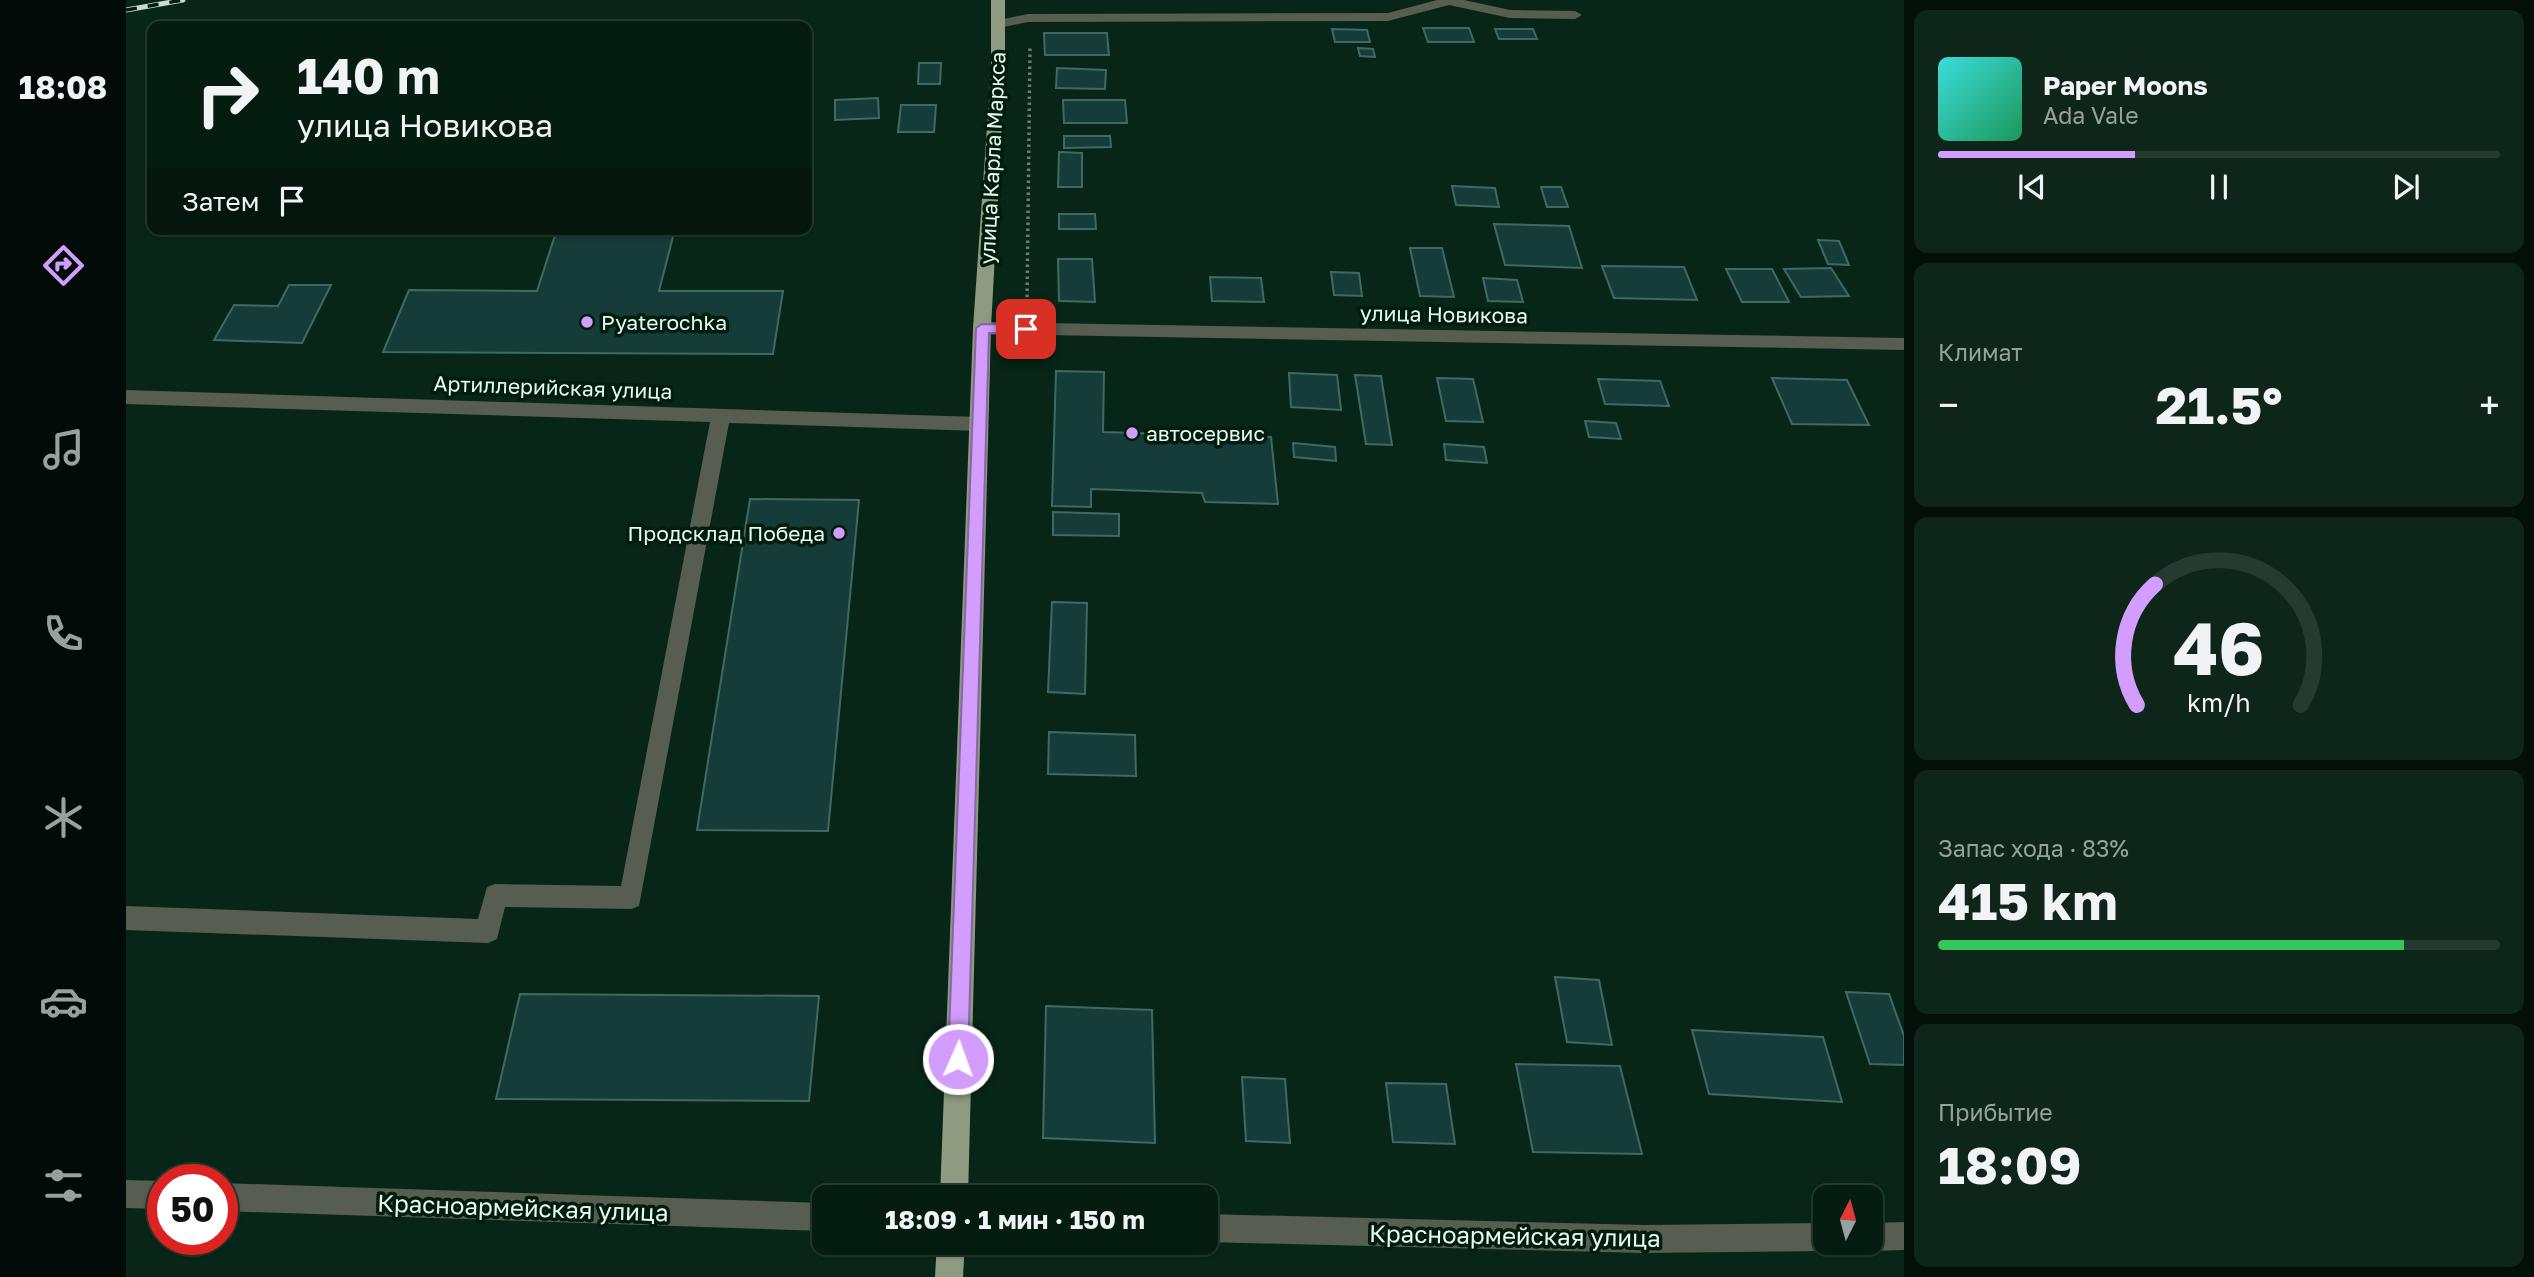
<!DOCTYPE html>
<html lang="ru">
<head>
<meta charset="utf-8">
<style>
  :root { --surface:#051c11; --page:#0e251a; --text:#f1f3f6; --muted:#97a19f; --line:#263a31; --accent:#d29dfd }
  body { margin:0; font-family:"Golos Text",sans-serif; background:var(--page); color:var(--text); height:100vh; display:flex; flex-direction:column; font-size:26px; white-space:nowrap }
  * { box-sizing:border-box; margin:0 }
  p { font-size:23px; color:var(--muted) }
  .icon { flex:none; width:38px; height:38px; fill:none; stroke:currentColor; stroke-width:2; stroke-linecap:round; stroke-linejoin:round }
  .map { position:relative; flex:1; overflow:hidden }
  .panel { display:flex; flex-direction:column; gap:10px; padding:10px; background:#030f09; width:630px }
  .panel>* { flex:none }
  .guide { position:absolute; left:21px; top:21px; width:665px; height:214px; border-radius:14px; box-shadow:0 2px 5px #0004,0 0 0 2px var(--line); background:#051c11; color:var(--text); overflow:hidden }
  .needle { width:46px; rotate:6deg }
  .buttons { position:absolute; left:1687px; top:1185px; display:grid; gap:14px }
  .buttons a { display:grid; place-items:center; width:70px; height:70px; border-radius:14px; background:var(--surface); box-shadow:0 2px 5px #0004,0 0 0 2px var(--line); font-size:35px }
  .speed { position:absolute; left:21px; top:1164px; display:flex; gap:14px; font-size:35px; font-weight:700; text-align:center }
  .speed>* { display:grid; place-content:center; width:91px; height:91px; border-radius:50%; background:var(--surface); box-shadow:0 2px 5px #0004,0 0 0 2px var(--line); line-height:1 }
  .speed .limit { border:10px solid #d22; background:#fff; color:#111 }
  .pin { position:absolute; display:grid; place-items:center; width:60px; height:60px; color:#fff; margin:-30px; border-radius:14px; box-shadow:0 4px 10px #0006 }
  .me { position:absolute; width:77px; margin:-38px; rotate:2deg; stroke-linejoin:round; filter:drop-shadow(0 0 5px #0008) }
  .turn { display:flex; align-items:center; gap:24px; height:147px; padding:0 35px; font-size:32px }
  .turn .icon { width:91px; height:91px; stroke-width:2.5 }
  .turn b { display:block; font-size:49px; line-height:60px }
  .then { display:flex; align-items:center; height:66px; padding:0 35px; background:#0003; gap:14px; font-size:26px }
  .big { font-size:52px; font-weight:700; line-height:1.1 }
  .panel .tile { flex:1; display:flex; flex-direction:column; justify-content:center; gap:10px; min-width:0; padding:0 24px; border-radius:14px; background:var(--page) }
  .panel .dial { align-items:center; gap:0 }
  .dial svg { height:182px; overflow:visible; fill:none; stroke:var(--line); stroke-width:7; stroke-linecap:round; text-anchor:middle }
  .dial text { fill:var(--text); stroke:none }
  .song { display:flex; align-items:center; gap:21px }
  .cover { width:84px; height:84px; border-radius:10px; background:linear-gradient(135deg,hsl(180 70% 55%),hsl(150 70% 35%)) }
  .played { height:7px; border-radius:4px; background:linear-gradient(90deg,var(--accent) 35%,var(--line) 35%) }
  .keys { display:flex; justify-content:space-around; direction:ltr }
  .heat { display:flex; justify-content:space-between; align-items:center; font-size:38px; direction:ltr }
  .charge { height:10px; border-radius:5px; background:linear-gradient(90deg,#34c759 83%,var(--line) 0) }
  .trip { position:absolute; left:686px; top:1185px; width:406px; height:70px; border-radius:14px; background:var(--surface); box-shadow:0 2px 5px #0004,0 0 0 2px var(--line); font-weight:700; line-height:70px; text-align:center }
  main { display:flex; flex:1; min-height:0 }
  .tab-bar { display:flex; flex-direction:column; width:126px; justify-content:space-around; align-items:center; background:#020b07; color:var(--muted) }
  .tab-bar .icon { width:49px; height:49px }
  .tab-bar .active { color:var(--accent) }
  .tab-bar b { font-size:32px; color:var(--text) }
  .map>svg:first-child { display:block }
  .building { fill:#153c39; stroke:#3e6965; stroke-width:2 }
  .lines { fill:none; stroke-linecap:round; stroke-linejoin:round }
  .path { stroke:#647e71; stroke-width:3.5; stroke-dasharray:2.5 3.5; stroke-linecap:butt }
  .minor { fill:#575d51; fill-rule:evenodd }
  .major { fill:#8f9b81; fill-rule:evenodd }
  .rail-casing { stroke:#c8dcd1; stroke-width:5 }
  .rail { stroke:#001d0e; stroke-width:3.5; stroke-dasharray:11; stroke-linecap:butt }
  .route { fill:#d29dfd; stroke:#8866a4; stroke-width:2 }
  .poi-dot { fill:#d29dfd; stroke:#001d0e; stroke-width:2.5 }
  .labels { text-anchor:middle; dominant-baseline:central; stroke-width:7; stroke-linejoin:round; paint-order:stroke }
  .street-label { font-size:21px; fill:#e8faef; stroke:#001d0e }
  .poi-label { font-size:21px; fill:#e8faef; stroke:#001d0e; text-anchor:start }
  .near-street-label { font-size:24px; fill:#e8faef; stroke:#001d0e }
</style>
</head>
<body>
<main>
<nav class="tab-bar">
<b>18:08</b>
<svg class="icon active" aria-label="directions" viewBox="0 0 24 24"><path d="M12 3l9 9-9 9-9-9zM9 14v-3h6M13 9l2 2-2 2"/></svg>
<svg class="icon" aria-label="music" viewBox="0 0 24 24"><path d="M9 18V5l10-2v13"/><circle cx="6" cy="18" r="3"/><circle cx="16" cy="16" r="3"/></svg>
<svg class="icon" aria-label="phone" viewBox="0 0 24 24"><path d="M5 4h4l2 5-3 2q2 4 5 5l2-3 5 2v4C11 20 4 13 5 4z"/></svg>
<svg class="icon" aria-label="climate" viewBox="0 0 24 24"><path d="M12 3v18M4 7l16 10M4 17L20 7"/></svg>
<svg class="icon" aria-label="car" viewBox="0 0 24 24"><path d="M5 17H2v-5l4-1 3-4h7l3 4 3 1v5h-3M9 17h6M6 11h13"/><circle cx="7" cy="17" r="2"/><circle cx="17" cy="17" r="2"/></svg>
<svg class="icon" aria-label="filters" viewBox="0 0 24 24"><path d="M4 7h16M4 17h16"/><circle cx="9" cy="7" r="2"/><circle cx="15" cy="17" r="2"/></svg>
</nav>
<div class="map">
<svg width="1778" height="1277" viewBox="0 0 1778 1277">
  <rect width="100%" height="100%" fill="#072617"/>
  <g class="building">
    <path d="M1297 28H1343L1348 42H1302Z"/>
    <path d="M1206 29 1241 30 1244 42H1209Z"/>
    <path d="M1369 29H1407L1411 39H1373Z"/>
    <path d="M918 33H981L983 55H919Z"/>
    <path d="M1232 48 1247 49 1249 57 1234 56Z"/>
    <path d="M793 63H815L814 84H792Z"/>
    <path d="M931 68 980 70 979 89 930 88Z"/>
    <path d="M752 98 753 118 709 120V100Z"/>
    <path d="M937 100H999L1001 123H938Z"/>
    <path d="M775 105H810L808 132H772Z"/>
    <path d="M938 136H984L985 147 938 148Z"/>
    <path d="M933 152 956 153V187H932Z"/>
    <path d="M1326 186 1369 188 1373 207 1330 205Z"/>
    <path d="M1415 187H1435L1442 207H1421Z"/>
    <path d="M933 214H969L970 229H933Z"/>
    <path d="M1368 224 1443 226 1456 268 1379 265Z"/>
    <path d="M431 229H549L533 291H657L647 354 257 352 283 290 411 291Z"/>
    <path d="M1692 240 1713 241 1723 265 1702 264Z"/>
    <path d="M1284 248H1316L1328 297 1294 296Z"/>
    <path d="M932 259H966L969 302 933 301Z"/>
    <path d="M1476 266 1558 267 1571 300 1488 298Z"/>
    <path d="M1705 268 1723 296 1675 297 1658 269Z"/>
    <path d="M1600 269H1646L1663 302H1616Z"/>
    <path d="M1205 272 1233 273 1236 296 1208 295Z"/>
    <path d="M1084 277 1135 278 1138 302 1086 301Z"/>
    <path d="M1357 278 1391 280 1397 302 1362 301Z"/>
    <path d="M163 285H205L176 343 88 340 108 305 152 306Z"/>
    <path d="M930 371 978 372 977 432 1145 437 1152 504 1079 502 1076 493 965 489V507L926 506Z"/>
    <path d="M1163 373 1211 375 1215 410 1165 407Z"/>
    <path d="M1229 375 1255 376 1266 445 1240 444Z"/>
    <path d="M1311 378 1347 379 1357 422 1320 421Z"/>
    <path d="M1646 378 1721 380 1743 425 1666 424Z"/>
    <path d="M1472 379 1534 381 1543 406 1479 404Z"/>
    <path d="M1459 421 1490 423 1495 439 1463 437Z"/>
    <path d="M1167 443 1209 447 1210 461 1168 457Z"/>
    <path d="M1318 444 1358 447 1361 463 1320 460Z"/>
    <path d="M624 499 733 500 702 831 571 830Z"/>
    <path d="M927 512 993 514V536L927 535Z"/>
    <path d="M926 602 961 603 959 694 922 692Z"/>
    <path d="M923 732 1009 735 1010 776 922 774Z"/>
    <path d="M1429 977 1473 980 1486 1045 1441 1042Z"/>
    <path d="M1720 992 1763 994 1778 1036V1065L1744 1064Z"/>
    <path d="M394 994 693 996 683 1101 370 1099Z"/>
    <path d="M920 1006 1026 1010 1029 1143 917 1138Z"/>
    <path d="M1566 1030 1697 1037 1716 1102 1583 1094Z"/>
    <path d="M1390 1064 1494 1066 1516 1154 1407 1152Z"/>
    <path d="M1116 1077 1159 1079 1164 1143 1120 1141Z"/>
    <path d="M1260 1083 1320 1084 1329 1144 1267 1142Z"/>
  </g>
  <g class="lines">
    <path class="path" d="M901 303 904 46"/>
    <g class="minor">
      <path d="M1311 0H1338L1384 10 1449 11 1456 15 1449 19 1384 18 1323 5 1262 21 902 22 872 28 865 24 867 21 902 14 1262 13Z"/>
      <path d="M856 322 1778 338V350L856 334 847 328Z"/>
      <path d="M0 390 853 417 860 419 862 424 860 429 853 431 603 423 513 906 505 909 379 907 371 939 362 943 0 930V906L352 919 361 887 369 884 495 886 584 422 0 404Z"/>
      <path d="M0 1180 37 1181V1209L0 1208Z"/>
      <path d="M96 1183 698 1203V1231L96 1211Z"/>
      <path d="M1080 1214 1518 1225 1699 1223V1242H1711L1709 1247 1699 1251 1518 1253 1080 1242Z"/>
      <path d="M1778 1222V1250L1745 1251 1735 1247 1733 1242H1745V1223Z"/>
    </g>
    <g class="major">
      <path d="M865 0H879V69L865 328 842 1197H814L847 328 865 69Z"/>
      <path d="M811 1242H839L837 1277H809Z"/>
    </g>
    <g class="rail-casing">
      <path id="rail" d="M0 10 57 0"/>
    </g>
    <use href="#rail" class="rail"/>
  </g>
  <path class="route" d="M856 324 900 325 907 329 900 334 863 333 842 1059 839 1066 832 1069 825 1066 822 1059 850 328Z"/>
  <g class="poi-dot">
    <circle cx="461" cy="322" r="7"/>
    <circle cx="1006" cy="433" r="7"/>
    <circle cx="713" cy="533" r="7"/>
  </g>
  <g class="labels">
    <g class="street-label">
      <text transform="translate(866 158) rotate(-87)">улица Карла Маркса</text>
      <text transform="translate(1318 314) rotate(1)">улица Новикова</text>
      <text transform="translate(427 387) rotate(2)">Артиллерийская улица</text>
    </g>
    <g class="poi-label">
      <text x="475" y="322">Pyaterochka</text>
      <text x="1020" y="433">автосервис</text>
      <text x="699" y="533" text-anchor="end">Продсклад Победа</text>
    </g>
    <g class="near-street-label">
      <text transform="translate(397 1207) rotate(2)">Красноармейская улица</text>
      <text transform="translate(1389 1235) rotate(1)">Красноармейская улица</text>
    </g>
  </g>
</svg>
<div class="buttons">
<a><svg class="needle" viewBox="-14 -14 28 28"><path d="M0-13l5 13h-10z" fill="#e53935"/><path d="M0 13l5-13h-10z" fill="#97a19f"/></svg></a>
</div>
<div class="speed"><div class="limit">50</div></div>
<div class="pin" style="left:900px;top:329px;background:#d93025"><svg class="icon" aria-label="arrive" viewBox="0 0 24 24"><path d="M6 21V4h12l-3 4 3 4H6"/></svg></div>
<svg class="me" style="left:832px;top:1059px" viewBox="-20 -20 40 40"><circle r="17" fill="#d29dfd" stroke="#fff" stroke-width="3"/><path d="M0-11L8 9 0 5-8 9z" fill="#fff"/></svg>
<div class="trip">18:09 · 1 мин · 150 m</div>
<div class="guide">
<div class="turn"><svg class="icon" aria-label="right" viewBox="0 0 24 24"><path d="M7 20v-9h11M14 6l5 5-5 5"/></svg><div><b>140 m</b>улица Новикова</div></div>
<div class="then">Затем<svg class="icon" aria-label="arrive" viewBox="0 0 24 24"><path d="M6 21V4h12l-3 4 3 4H6"/></svg></div>
</div>
</div>
<section class="panel">
<div class="tile">
<div class="song"><i class="cover"></i><div><b>Paper Moons</b><p>Ada Vale</p></div></div>
<div class="played"></div>
<div class="keys"><svg class="icon" aria-label="previous" viewBox="0 0 24 24"><path d="M18 5L8 12l10 7zM5 5v14"/></svg><svg class="icon" aria-label="pause" viewBox="0 0 24 24"><path d="M8 5v14M16 5v14"/></svg><svg class="icon" aria-label="next" viewBox="0 0 24 24"><path d="M6 5l10 7-10 7zM19 5v14"/></svg></div>
</div>
<div class="tile"><p>Климат</p>
<div class="heat"><a>−</a><b class="big">21.5°</b><a>+</a></div>
</div>
<div class="tile dial"><svg viewBox="0 0 100 80">
<path d="M14 69A42 42 0 1 1 86 69"/>
<path d="M14 69A42 42 0 0 1 22 16" stroke="#d29dfd"/>
<text x="50" y="56" font-size="32" font-weight="700">46</text>
<text x="50" y="72" font-size="11">km/h</text>
</svg></div>
<div class="tile"><p>Запас хода · 83%</p><b class="big">415 km</b><div class="charge"></div></div>
<div class="tile"><p>Прибытие</p><b class="big">18:09</b></div>
</section>
</main>
</body>
</html>
